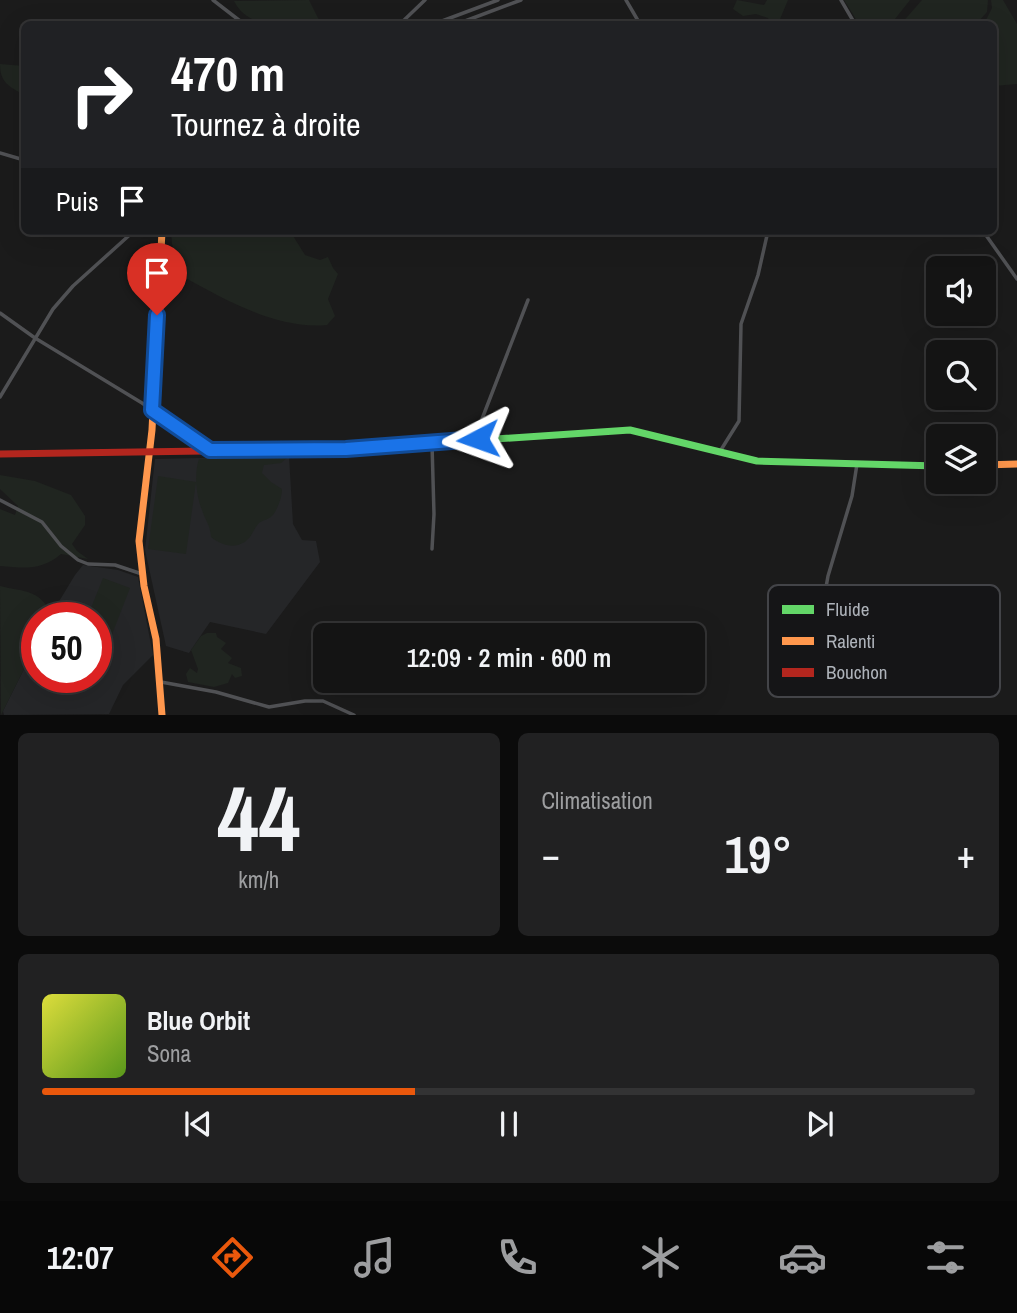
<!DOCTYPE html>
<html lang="fr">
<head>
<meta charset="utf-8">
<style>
  :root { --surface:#141414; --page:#212122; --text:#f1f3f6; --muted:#9d9ea0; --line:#333334; --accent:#ea580c }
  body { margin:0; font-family:"Archivo Narrow",sans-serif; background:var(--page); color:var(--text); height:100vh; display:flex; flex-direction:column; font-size:26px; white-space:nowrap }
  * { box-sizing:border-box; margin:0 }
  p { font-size:23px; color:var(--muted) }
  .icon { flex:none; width:38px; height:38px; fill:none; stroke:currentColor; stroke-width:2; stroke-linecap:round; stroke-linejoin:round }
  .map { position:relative; height:715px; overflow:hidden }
  .side { display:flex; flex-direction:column; gap:18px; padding:18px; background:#0b0b0b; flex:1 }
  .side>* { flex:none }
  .hud { position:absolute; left:21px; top:21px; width:976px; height:214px; border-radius:10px; box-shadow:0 7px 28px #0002,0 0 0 2px var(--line); background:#202124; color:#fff; overflow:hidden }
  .fabs { position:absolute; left:926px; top:256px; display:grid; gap:14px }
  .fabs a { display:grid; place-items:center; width:70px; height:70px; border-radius:10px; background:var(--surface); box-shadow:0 7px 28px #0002,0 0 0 2px var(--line); font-size:35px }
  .speed { position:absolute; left:21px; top:602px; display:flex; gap:14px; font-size:35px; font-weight:700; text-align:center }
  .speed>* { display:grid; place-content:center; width:91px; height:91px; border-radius:50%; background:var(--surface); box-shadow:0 7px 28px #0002,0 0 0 2px var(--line); line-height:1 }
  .speed .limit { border:10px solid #d22; background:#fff; color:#111 }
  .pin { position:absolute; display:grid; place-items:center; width:60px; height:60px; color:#fff; margin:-72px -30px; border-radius:50% 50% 50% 0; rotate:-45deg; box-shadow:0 0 7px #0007 }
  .pin .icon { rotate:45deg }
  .me { position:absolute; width:77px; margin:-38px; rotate:266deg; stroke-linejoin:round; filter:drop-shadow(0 0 5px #0008) }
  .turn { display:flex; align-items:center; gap:24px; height:147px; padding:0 35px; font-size:32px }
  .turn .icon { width:91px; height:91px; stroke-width:2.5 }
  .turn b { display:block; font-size:49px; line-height:60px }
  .then { display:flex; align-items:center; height:66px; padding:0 35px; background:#0003; gap:14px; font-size:26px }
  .big { font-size:52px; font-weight:600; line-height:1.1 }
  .side .card { flex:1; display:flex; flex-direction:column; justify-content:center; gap:10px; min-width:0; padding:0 24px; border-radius:10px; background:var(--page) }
  .side .dial { align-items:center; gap:0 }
  .dial b { font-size:91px; line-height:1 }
  .song { display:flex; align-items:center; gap:21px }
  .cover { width:84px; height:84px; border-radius:10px; background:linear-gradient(135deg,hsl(60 70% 55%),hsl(90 70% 35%)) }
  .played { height:7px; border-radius:4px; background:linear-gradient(90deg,var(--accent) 40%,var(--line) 40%) }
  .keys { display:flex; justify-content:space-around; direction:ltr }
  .heat { display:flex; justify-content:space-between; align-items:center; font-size:38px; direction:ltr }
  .side .tiles { flex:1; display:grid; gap:18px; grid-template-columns:1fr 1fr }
  .card:last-child { grid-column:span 2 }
  .trip { position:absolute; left:313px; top:623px; width:392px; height:70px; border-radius:10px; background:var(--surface); box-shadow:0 7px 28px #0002,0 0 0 2px var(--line); font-weight:600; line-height:70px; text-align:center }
  .tabs { display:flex; height:112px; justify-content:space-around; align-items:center; background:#080808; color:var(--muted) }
  .tabs .icon { width:49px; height:49px }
  .tabs .active { color:var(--accent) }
  .tabs b { font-size:32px; color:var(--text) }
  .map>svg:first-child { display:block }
  .built { fill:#252628 }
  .green { fill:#202520 }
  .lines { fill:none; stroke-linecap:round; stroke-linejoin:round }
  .street { stroke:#505154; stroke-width:3.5 }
  .fast { stroke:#63d668; stroke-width:7 }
  .slow { stroke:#ff974d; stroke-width:7 }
  .jam { stroke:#b3261e; stroke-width:7 }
  .route-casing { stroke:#114b97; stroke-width:18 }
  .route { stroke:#1a73e8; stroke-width:12 }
  .key { fill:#151517; stroke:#434448; stroke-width:2 }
  .key-label { font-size:19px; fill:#aeb3ba }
</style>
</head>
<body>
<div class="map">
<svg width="1017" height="715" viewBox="0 0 1017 715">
  <rect width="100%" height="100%" fill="#1b1b1b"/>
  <g class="built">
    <path d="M289 456 293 524 302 540 316 541 320 562 266 634 210 622 189 653 166 646 145 550 155 459Z"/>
    <path d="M83 565 118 570 138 577 153 655 123 685 109 714 4 715 3 711 37 643V677H96V618H49L75 575Z"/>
  </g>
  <g class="green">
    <path d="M309 0 321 24C292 25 249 32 234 1Z"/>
    <path d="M737 0 764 5 767 0H788L778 24H770L768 18 756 14 743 16 733 9Z"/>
    <path d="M844 0H910L891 24H859Z"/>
    <path d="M922 0H988L987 12 976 24H901Z"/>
    <path d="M991 0H1003L1017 24V84L994 86V24H984L992 8Z"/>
    <path d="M0 64 24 66V95C9 86 0 83 0 64Z"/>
    <path d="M171 231H290L305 255 320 260 328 257 333 268 338 274 328 299 335 316 327 325C277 330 224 299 182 276L172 244Z"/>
    <path d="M289 456 281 463 264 465 262 473 271 482 282 489C282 497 278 508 273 515 270 519 263 520 259 523 255 527 253 533 250 537 239 550 223 547 211 537 210 524 206 522 202 510 196 495 194 474 199 459Z"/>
    <path d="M0 475 35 481 71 495 85 516V525L72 544 77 551 88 559 61 554C41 571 24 568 0 566V509L15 515 18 506 0 489Z"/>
    <path d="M158 476 196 482 186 554 148 549Z"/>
    <path d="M103 578 130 588 111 637 96 631V618H87Z"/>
    <path d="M0 586C24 592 40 589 51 614L49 618H37V643L1 715Z"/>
    <path d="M207 633H216L217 637 226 643 221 649 232 658 228 663 241 668 242 676 235 678 232 674 228 683 214 687 188 682 186 674 190 668 197 673 198 669 191 650 201 636Z"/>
  </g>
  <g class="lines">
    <g class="street">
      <path d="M213 0 244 24"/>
      <path d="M626 0 640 24"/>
      <path d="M841 0 855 24"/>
      <path d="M400 24 425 0"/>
      <path d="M434 24 498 0"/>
      <path d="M457 24 521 0"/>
      <path d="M0 153 24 160"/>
      <path d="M983 231 1017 279"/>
      <path d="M0 313 35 338 142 403 210 450"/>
      <path d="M0 397 53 309 73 286 134 231"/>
      <path d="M478 439 482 419 528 300"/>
      <path d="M719 453 739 421 741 324 758 275 768 231"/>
      <path d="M0 500 42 522 61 546 78 560 88 564 115 565 142 574"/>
      <path d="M432 549 434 514 432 444"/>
      <path d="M815 658 813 647 817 638 828 576 852 496 857 464"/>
      <path d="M161 682 216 692 269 707 305 701H323L354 715"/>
    </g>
    <path class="fast" d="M435 443 630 430 757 461 938 466"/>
    <g class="slow">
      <path d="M162 231 152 430 139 541 144 586 156 639 162 715"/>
      <path d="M984 465 1017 464"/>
    </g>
    <path class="jam" d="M0 454 346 449 435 443"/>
  </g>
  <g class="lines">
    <g class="route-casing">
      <path id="route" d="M157 315 152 410 210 450 346 449 478 439"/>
    </g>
    <use href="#route" class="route"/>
  </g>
  <rect x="768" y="585" width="232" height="112" rx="10" class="key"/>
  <rect x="782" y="605" width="32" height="9" fill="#63d668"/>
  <rect x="782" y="637" width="32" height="8" fill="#ff974d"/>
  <rect x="782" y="668" width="32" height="9" fill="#b3261e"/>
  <g class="key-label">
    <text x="826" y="616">Fluide</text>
    <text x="826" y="648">Ralenti</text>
    <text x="826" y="679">Bouchon</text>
  </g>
</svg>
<div class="fabs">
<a><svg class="icon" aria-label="sound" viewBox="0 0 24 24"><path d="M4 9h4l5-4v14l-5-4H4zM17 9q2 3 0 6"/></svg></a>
<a><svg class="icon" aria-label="search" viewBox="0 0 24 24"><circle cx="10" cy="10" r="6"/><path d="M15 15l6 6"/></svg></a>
<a><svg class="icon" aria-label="layers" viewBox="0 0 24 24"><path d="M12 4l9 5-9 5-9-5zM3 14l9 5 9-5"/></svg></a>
</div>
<div class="speed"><div class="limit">50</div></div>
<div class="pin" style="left:157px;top:315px;background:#d93025"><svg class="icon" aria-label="arrive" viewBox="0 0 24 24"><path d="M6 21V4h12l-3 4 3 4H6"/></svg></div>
<svg class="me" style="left:478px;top:439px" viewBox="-20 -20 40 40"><path d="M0-17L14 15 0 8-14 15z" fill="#1a73e8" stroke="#fff" stroke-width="4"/></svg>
<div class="trip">12:09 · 2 min · 600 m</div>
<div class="hud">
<div class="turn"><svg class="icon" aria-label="right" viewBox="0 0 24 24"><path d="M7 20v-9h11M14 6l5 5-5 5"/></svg><div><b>470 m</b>Tournez à droite</div></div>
<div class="then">Puis<svg class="icon" aria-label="arrive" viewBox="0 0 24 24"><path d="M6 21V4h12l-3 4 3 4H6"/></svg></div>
</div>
</div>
<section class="side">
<div class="tiles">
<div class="card dial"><b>44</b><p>km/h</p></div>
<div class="card"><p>Climatisation</p>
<div class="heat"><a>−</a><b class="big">19°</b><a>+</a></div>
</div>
<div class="card">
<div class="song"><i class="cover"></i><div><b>Blue Orbit</b><p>Sona</p></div></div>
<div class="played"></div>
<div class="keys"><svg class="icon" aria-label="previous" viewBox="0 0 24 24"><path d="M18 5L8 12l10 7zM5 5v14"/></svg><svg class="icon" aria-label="pause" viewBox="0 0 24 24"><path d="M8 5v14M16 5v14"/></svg><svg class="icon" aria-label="next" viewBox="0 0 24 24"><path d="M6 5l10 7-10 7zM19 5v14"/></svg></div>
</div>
</div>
</section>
<nav class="tabs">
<b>12:07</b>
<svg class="icon active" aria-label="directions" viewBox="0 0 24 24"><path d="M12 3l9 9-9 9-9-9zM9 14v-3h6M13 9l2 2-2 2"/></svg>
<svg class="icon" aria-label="music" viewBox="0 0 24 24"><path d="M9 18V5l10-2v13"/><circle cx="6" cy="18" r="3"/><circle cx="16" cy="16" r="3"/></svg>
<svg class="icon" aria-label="phone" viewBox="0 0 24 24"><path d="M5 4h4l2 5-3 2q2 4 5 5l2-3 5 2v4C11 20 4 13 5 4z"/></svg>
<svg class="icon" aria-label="climate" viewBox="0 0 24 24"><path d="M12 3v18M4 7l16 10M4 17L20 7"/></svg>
<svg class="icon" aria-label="car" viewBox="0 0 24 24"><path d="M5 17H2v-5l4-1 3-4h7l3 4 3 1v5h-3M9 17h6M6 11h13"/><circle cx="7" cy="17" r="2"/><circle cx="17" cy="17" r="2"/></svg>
<svg class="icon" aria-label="filters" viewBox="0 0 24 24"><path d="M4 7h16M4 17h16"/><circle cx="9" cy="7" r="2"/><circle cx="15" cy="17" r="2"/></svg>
</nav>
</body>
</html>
